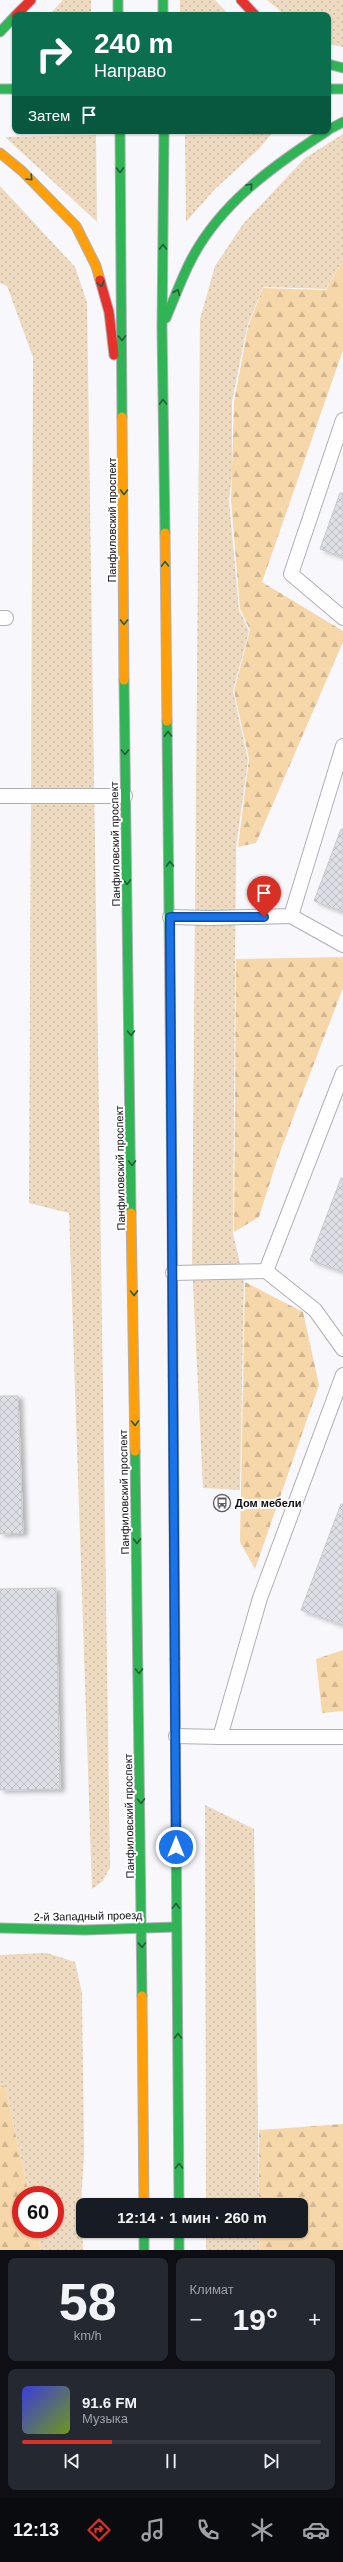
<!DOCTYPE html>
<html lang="ru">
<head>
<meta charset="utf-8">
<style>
  :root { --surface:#171b24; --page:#242831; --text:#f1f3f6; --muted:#9ea1a6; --line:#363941; --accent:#d93025 }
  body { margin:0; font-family:Arial,sans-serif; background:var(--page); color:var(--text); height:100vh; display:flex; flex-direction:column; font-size:15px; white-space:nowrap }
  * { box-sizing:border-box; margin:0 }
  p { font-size:13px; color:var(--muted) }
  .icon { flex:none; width:22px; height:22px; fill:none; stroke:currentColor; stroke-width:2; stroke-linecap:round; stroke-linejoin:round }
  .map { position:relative; height:2250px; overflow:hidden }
  .drawer { display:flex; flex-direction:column; gap:8px; padding:8px; background:#0d0f14; flex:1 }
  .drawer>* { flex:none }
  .top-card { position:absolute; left:12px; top:12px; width:319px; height:122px; border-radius:8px; box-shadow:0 1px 3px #0004; background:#0b6e4f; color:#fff; overflow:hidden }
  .speed { position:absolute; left:12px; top:2186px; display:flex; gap:8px; font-size:20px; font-weight:700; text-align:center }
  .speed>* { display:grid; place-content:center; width:52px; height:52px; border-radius:50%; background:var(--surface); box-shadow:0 1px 3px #0004; line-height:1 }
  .speed .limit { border:6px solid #d22; background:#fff; color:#111 }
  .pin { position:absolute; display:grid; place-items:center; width:34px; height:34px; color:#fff; margin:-41px -17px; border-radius:50% 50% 50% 0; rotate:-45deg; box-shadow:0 0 4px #0007 }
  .pin .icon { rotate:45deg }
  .me { position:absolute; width:44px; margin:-22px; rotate:0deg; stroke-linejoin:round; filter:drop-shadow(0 0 3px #0008) }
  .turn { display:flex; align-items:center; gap:14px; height:84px; padding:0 16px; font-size:18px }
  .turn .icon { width:52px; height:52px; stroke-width:2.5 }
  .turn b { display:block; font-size:28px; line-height:34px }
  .then { display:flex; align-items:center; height:38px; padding:0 16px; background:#0003; gap:8px; font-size:15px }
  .big { font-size:30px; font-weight:700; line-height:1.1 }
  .drawer .tile { flex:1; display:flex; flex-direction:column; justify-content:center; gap:6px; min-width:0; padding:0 14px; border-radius:8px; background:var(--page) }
  .drawer .dial { align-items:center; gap:0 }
  .dial b { font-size:52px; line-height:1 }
  .song { display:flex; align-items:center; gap:12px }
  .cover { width:48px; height:48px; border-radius:6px; background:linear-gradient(135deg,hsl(240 70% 55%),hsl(80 70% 35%)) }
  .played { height:4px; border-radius:2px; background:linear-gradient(90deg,var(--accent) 30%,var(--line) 30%) }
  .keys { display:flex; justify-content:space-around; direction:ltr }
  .heat { display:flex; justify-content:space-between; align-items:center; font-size:22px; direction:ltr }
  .drawer .tiles { flex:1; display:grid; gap:8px; grid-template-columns:1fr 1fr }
  .tile:last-child { grid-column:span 2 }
  .trip { position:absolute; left:76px; top:2198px; width:232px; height:40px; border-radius:8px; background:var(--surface); box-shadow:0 1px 3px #0004; font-weight:700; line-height:40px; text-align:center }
  .dock { display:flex; height:64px; justify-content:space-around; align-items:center; background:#090b0e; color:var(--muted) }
  .dock .icon { width:28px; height:28px }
  .dock .current { color:var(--accent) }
  .dock b { font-size:18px; color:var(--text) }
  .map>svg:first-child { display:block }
  .grass { fill:url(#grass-dots) }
  .forest { fill:url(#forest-firs) }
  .building { fill:url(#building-cross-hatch); stroke:#c8c8ce; filter:url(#shadow) }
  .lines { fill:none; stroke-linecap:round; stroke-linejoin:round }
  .lane-casing { stroke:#b0afb6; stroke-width:16 }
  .fast-casing { stroke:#b0afb6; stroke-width:11 }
  .slow-casing { stroke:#b0afb6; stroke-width:11 }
  .jam-casing { stroke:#b0afb6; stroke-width:11 }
  .lane { stroke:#fefeff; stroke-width:14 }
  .fast { stroke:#30b455; stroke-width:9 }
  .slow { stroke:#ff9f0a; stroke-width:9 }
  .jam { stroke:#e5322d; stroke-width:9 }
  .oneway { stroke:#1e5f34 }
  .route-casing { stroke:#114b97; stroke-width:10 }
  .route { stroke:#1a73e8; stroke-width:7 }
  .labels { text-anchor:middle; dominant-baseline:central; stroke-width:4; stroke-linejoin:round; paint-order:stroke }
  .street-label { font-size:11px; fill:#0b0a13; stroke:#fff }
  .poi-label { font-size:11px; font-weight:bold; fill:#0b0a13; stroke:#fff; text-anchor:start }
</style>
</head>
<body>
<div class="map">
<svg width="343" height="2250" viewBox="0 0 343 2250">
  <defs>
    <pattern id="grass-dots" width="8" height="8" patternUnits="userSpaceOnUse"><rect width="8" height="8" fill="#eddac0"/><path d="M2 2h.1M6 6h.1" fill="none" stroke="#cabaa4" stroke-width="1.8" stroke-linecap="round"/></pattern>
    <pattern id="forest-firs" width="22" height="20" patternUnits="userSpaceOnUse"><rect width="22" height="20" fill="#f5d7aa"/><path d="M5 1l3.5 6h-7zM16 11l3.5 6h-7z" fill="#d1b791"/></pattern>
    <pattern id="building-cross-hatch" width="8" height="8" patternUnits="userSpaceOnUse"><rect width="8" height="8" fill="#dedee6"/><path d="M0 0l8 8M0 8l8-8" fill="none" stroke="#bdbdc4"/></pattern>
    <filter id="shadow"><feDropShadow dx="4.5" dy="2.5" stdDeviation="2" flood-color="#0004"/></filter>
  </defs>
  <rect width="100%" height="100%" fill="#f8f8fc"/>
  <g class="grass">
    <path d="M63 0H91V15H49Z"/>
    <path d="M180 0H215L229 15H180Z"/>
    <path d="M267 0H343V47L328 44V15H285Z"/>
    <path d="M271 134 260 148 215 189 186 222 185 135Z"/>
    <path d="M343 134V260L326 289 263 287 247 327 232 402V474L229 500 239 610 249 631 233 691 248 760 236 848 233 1233 244 1281 240 1490 203 1488 192 1264 200 319 215 266 243 224 305 158Z"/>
    <path d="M96 135 97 222 5 137Z"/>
    <path d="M0 186 75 267 87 302 110 1868 102 1882 92 1889 69 1213 29 1203 33 357 7 286 0 283Z"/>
    <path d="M205 1805 254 1829 259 2205H206Z"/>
    <path d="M47 1953 75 1962 82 1993 84 2154 81 2203 83 2250H41L36 2229H55V2195H29L5 2087 0 2084V1955Z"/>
    <path d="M206 2231H259L260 2250H206Z"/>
  </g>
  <g class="forest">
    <path d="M343 260V350L262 582 343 631V642L256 843 238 847 249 759 234 691 250 630 240 609 231 500 234 402 248 327 263 288 326 290Z"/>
    <path d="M343 957V988L278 1157 259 1217 234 1232 236 959Z"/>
    <path d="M245 1282 303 1312 319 1385 255 1569 240 1542Z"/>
    <path d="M343 1650V1711L322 1713 316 1659Z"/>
    <path d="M0 2084 5 2087 29 2195H21V2229H36L41 2250H0Z"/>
    <path d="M343 2124V2250H260L259 2231H301V2205H259V2130Z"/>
  </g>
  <g class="building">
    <path d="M340 493H343V557L320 549Z"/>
    <path d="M341 829H343V912L314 901Z"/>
    <path d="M341 1178H343V1272L310 1260Z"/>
    <path d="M0 1396H18L23 1533 0 1534Z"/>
    <path d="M341 1504H343V1625L301 1610Z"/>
    <path d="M56 1588 60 1789 0 1790V1589Z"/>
  </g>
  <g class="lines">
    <g class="lane-casing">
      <g id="lane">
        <path d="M343 420 291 574 343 618"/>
        <path d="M0 618H6"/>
        <path d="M0 796H125"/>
        <path d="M291 916 343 945"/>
        <path d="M170 917 210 918 291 916 343 746"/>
        <path d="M266 1271 315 1310 343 1349"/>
        <path d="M173 1273 266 1271 343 1073"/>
        <path d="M176 1736 220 1737 260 1598 343 1375"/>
        <path d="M220 1737H343"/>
      </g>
    </g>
    <g class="fast-casing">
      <g id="fast">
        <path d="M118 0V15"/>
        <path d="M163 0V15"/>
        <path d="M0 32 15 16"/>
        <path d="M328 64 343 68"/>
        <path d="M0 89H15"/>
        <path d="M328 89H343"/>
        <path d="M328 130 343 122"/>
        <path d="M120 131 122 417"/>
        <path d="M164 131 162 328 165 533"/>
        <path d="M166 318C174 299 181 280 190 262 219 204 274 165 327 131"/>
        <path d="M124 680 131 1213"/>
        <path d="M167 721 172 1197"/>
        <path d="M173 1376 175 1659"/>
        <path d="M135 1451 142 1996"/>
        <path d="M176 1821 179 2205"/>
        <path d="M0 1928 85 1930 176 1927"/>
        <path d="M144 2231V2250"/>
        <path d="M179 2231V2250"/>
      </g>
    </g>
    <g class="slow-casing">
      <g id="slow">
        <path d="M0 153 22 171 76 226 96 266 100 280"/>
        <path d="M122 417 124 680"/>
        <path d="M165 533 167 721"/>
        <path d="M172 1197 173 1376"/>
        <path d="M131 1213 135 1451"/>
        <path d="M175 1659 176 1821"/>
        <path d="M142 1996 144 2205"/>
      </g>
    </g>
    <g class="jam-casing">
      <g id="jam">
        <path d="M241 0 255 15"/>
        <path d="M16 15 31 0"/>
        <path d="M100 280 109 312 114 355"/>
      </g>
    </g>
    <use href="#lane" class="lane"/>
    <use href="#fast" class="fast"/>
    <use href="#slow" class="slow"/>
    <use href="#jam" class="jam"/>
  </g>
  <defs><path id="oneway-chevron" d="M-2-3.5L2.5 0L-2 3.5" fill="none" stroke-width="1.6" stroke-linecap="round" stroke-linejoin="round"/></defs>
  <g class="oneway">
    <use href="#oneway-chevron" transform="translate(120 170) rotate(89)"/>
    <use href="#oneway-chevron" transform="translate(30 178) rotate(46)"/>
    <use href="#oneway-chevron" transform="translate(250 186) rotate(-47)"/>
    <use href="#oneway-chevron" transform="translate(163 247) rotate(-89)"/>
    <use href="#oneway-chevron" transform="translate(101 284) rotate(74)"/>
    <use href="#oneway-chevron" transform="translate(177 292) rotate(-68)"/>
    <use href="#oneway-chevron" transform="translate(122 338) rotate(89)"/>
    <use href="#oneway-chevron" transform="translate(163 402) rotate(-91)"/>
    <use href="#oneway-chevron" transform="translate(124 492) rotate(90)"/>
    <use href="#oneway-chevron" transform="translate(165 564) rotate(-91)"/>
    <use href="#oneway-chevron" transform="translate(124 622) rotate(90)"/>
    <use href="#oneway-chevron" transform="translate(168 734) rotate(-91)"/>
    <use href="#oneway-chevron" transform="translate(125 752) rotate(90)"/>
    <use href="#oneway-chevron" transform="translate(170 864) rotate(-91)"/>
    <use href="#oneway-chevron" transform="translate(127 882) rotate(89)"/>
    <use href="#oneway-chevron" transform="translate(131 1033) rotate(89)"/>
    <use href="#oneway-chevron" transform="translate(132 1163) rotate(89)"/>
    <use href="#oneway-chevron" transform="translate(134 1293) rotate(89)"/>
    <use href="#oneway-chevron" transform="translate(135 1423) rotate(89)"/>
    <use href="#oneway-chevron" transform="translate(137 1541) rotate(89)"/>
    <use href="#oneway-chevron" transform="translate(139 1671) rotate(89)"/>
    <use href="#oneway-chevron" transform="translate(141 1801) rotate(89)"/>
    <use href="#oneway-chevron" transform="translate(176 1906) rotate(-90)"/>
    <use href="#oneway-chevron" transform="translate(142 1945) rotate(88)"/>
    <use href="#oneway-chevron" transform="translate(178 2036) rotate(-90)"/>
    <use href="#oneway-chevron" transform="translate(179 2166) rotate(-90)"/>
  </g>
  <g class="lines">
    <g class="route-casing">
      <path id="route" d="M176 1847 170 917H264"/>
    </g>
    <use href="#route" class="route"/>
  </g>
  <defs>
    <g id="bus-ring" transform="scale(0.9)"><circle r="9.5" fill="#fff" stroke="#5e5d65" stroke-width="1.5"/><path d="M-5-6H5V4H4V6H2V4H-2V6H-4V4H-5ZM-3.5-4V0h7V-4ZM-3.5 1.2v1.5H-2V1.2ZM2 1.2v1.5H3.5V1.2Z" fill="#5e5d65"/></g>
  </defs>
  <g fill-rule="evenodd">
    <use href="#bus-ring" x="222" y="1503"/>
  </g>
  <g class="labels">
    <g class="street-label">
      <text transform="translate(112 520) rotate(-90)">Панфиловский проспект</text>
      <text transform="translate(115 844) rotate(-91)">Панфиловский проспект</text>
      <text transform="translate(120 1168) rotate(-91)">Панфиловский проспект</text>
      <text transform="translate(124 1492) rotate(-91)">Панфиловский проспект</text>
      <text transform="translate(129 1816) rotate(-91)">Панфиловский проспект</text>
      <text transform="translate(88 1916) rotate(-1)">2-й Западный проезд</text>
    </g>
    <g class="poi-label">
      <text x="235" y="1503">Дом мебели</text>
    </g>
  </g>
</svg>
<div class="speed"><div class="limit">60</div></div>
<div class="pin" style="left:264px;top:917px;background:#d93025"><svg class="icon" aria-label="arrive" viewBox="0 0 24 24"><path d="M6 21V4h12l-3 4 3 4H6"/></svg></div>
<svg class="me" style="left:176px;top:1847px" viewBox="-20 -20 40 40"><circle r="17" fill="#1a73e8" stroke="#fff" stroke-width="3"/><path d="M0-11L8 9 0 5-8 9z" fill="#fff"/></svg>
<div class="trip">12:14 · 1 мин · 260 m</div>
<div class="top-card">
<div class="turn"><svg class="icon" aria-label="right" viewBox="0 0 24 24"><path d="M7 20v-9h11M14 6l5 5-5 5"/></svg><div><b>240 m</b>Направо</div></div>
<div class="then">Затем<svg class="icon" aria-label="arrive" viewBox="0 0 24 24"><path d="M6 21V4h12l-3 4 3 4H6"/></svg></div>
</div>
</div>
<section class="drawer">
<div class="tiles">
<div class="tile dial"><b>58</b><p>km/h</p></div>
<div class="tile"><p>Климат</p>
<div class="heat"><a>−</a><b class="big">19°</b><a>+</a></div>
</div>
<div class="tile">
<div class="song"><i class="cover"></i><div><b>91.6 FM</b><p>Музыка</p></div></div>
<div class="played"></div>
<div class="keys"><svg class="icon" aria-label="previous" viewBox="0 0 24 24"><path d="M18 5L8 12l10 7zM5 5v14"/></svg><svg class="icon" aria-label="pause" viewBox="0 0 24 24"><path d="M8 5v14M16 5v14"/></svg><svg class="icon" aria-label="next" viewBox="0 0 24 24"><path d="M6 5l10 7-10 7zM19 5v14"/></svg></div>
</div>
</div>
</section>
<nav class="dock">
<b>12:13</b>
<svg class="icon current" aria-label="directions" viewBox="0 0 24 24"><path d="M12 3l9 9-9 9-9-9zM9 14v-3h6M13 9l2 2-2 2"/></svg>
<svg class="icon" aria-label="music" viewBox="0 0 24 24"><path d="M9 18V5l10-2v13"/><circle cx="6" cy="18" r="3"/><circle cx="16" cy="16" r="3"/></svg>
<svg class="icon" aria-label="phone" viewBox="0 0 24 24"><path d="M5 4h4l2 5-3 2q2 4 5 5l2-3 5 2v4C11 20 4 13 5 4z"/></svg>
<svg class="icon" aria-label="climate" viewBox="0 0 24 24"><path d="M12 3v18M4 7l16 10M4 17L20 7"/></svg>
<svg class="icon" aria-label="car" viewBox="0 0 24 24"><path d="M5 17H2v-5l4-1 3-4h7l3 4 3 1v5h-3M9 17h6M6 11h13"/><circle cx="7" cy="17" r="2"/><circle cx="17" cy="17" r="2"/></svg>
</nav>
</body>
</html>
